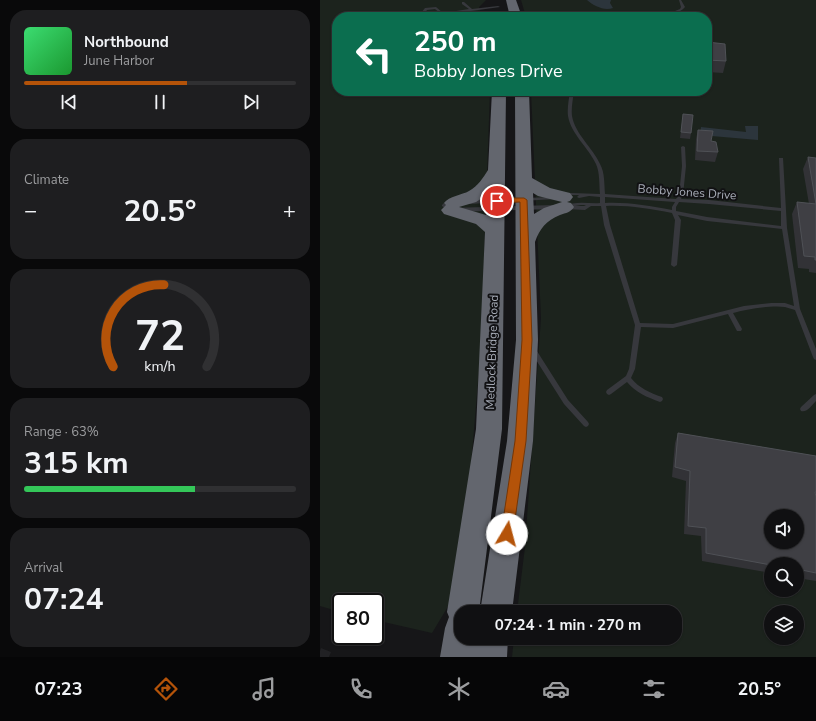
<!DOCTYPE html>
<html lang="en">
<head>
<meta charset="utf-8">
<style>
  :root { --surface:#101012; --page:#1e1e20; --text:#f1f3f6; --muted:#9c9d9f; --line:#303032; --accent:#b45309 }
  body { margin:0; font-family:"Nunito Sans",sans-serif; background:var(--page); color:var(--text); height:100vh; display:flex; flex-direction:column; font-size:15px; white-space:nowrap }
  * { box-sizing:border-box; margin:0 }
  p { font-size:13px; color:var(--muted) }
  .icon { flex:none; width:22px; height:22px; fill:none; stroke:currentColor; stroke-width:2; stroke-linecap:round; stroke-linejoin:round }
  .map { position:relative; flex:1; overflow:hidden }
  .drawer { display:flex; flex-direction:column; gap:10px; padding:10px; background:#09090a; width:320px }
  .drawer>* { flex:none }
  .banner { position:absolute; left:12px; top:12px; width:380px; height:84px; border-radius:16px; box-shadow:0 1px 3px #0004,0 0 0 1px var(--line); background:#0b6e4f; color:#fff; overflow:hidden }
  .fabs { position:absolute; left:444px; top:509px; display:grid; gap:8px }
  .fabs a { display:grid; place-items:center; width:40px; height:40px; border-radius:50%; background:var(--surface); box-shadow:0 1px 3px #0004,0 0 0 1px var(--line); font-size:20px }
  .speed { position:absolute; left:12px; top:593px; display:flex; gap:8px; font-size:20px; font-weight:700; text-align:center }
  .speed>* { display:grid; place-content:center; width:52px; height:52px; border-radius:50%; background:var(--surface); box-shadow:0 1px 3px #0004,0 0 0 1px var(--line); line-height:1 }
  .speed .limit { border:2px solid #111; border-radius:6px; background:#fff; color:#111 }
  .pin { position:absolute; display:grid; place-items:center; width:34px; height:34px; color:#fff; margin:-17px; border:2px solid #fff; border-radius:50%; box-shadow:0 1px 4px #0007 }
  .me { position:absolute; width:44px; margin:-22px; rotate:8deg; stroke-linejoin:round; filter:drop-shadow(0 0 3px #0008) }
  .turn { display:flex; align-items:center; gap:14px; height:84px; padding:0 16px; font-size:18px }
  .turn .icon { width:52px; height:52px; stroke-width:2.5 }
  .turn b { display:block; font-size:28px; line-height:34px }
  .big { font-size:30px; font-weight:700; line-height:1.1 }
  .drawer .widget { flex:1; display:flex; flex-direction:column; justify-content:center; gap:6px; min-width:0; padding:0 14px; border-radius:16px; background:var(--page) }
  .drawer .dial { align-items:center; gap:0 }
  .dial svg { height:104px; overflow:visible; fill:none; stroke:var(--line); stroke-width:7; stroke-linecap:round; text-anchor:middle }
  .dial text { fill:var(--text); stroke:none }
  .song { display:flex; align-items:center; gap:12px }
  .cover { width:48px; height:48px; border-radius:6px; background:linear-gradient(135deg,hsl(140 70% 55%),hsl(130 70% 35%)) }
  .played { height:4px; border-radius:2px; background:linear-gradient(90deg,var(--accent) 60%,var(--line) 60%) }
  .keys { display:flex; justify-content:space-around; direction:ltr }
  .heat { display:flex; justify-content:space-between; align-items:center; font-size:22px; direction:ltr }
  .charge { height:6px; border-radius:3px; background:linear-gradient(90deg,#34c759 63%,var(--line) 0) }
  .trip { position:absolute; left:134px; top:605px; width:228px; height:40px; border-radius:16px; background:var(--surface); box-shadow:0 1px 3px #0004,0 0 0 1px var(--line); font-weight:700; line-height:40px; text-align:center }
  .tabs { display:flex; height:64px; justify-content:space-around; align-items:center; background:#060607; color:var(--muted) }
  .tabs .icon { width:28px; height:28px }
  .tabs .current { color:var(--accent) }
  .tabs b { font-size:18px; color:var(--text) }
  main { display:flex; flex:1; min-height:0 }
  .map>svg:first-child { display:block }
  .green { fill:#1c231d; fill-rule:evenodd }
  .water { fill:#2c353c }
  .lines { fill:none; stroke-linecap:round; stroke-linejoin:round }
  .lane { fill:#37383d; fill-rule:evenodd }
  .highway { fill:#63666e; fill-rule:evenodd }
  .wall { fill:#323236 }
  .shaded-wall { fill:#212124 }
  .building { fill:#3f3f44; stroke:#4f5156; fill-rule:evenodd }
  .route { fill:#b45309; stroke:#753606 }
  .labels { text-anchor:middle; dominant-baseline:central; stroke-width:4; stroke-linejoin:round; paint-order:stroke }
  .street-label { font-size:12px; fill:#a8adb8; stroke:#111113 }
</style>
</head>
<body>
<main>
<section class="drawer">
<div class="widget">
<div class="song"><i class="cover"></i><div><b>Northbound</b><p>June Harbor</p></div></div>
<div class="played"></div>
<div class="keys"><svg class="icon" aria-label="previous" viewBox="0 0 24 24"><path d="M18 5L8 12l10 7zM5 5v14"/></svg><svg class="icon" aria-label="pause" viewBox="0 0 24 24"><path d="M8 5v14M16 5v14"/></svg><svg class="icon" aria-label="next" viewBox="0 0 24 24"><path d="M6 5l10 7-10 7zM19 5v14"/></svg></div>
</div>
<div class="widget"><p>Climate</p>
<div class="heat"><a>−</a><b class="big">20.5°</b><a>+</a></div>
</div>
<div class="widget dial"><svg viewBox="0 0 100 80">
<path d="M14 69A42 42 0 1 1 86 69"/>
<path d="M14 69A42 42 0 0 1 53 6" stroke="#b45309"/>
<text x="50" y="56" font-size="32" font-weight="700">72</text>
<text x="50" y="72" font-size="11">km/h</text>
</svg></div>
<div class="widget"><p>Range · 63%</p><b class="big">315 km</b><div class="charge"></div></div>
<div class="widget"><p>Arrival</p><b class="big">07:24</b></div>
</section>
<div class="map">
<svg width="496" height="657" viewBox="0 0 496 657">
  <rect width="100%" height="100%" fill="#161618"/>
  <g class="green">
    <path d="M0 0H166L159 7 160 11H170L171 17H17V91H170L161 345 147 514 133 598 112 633 55 620V602H21V612L0 606Z"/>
    <path d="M201 0H496V657H192L194 638H355V612H197L205 547 221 318 211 91H387V17H206ZM451 516H477V542H451ZM451 564H477V590H451ZM451 612H477V638H451Z"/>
  </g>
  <g class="water">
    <path d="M267 0H291L290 3 293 8C284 11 274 6 267 0Z"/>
    <path d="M425 126H438V140L380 135 381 127 426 132Z"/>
  </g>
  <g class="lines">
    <g class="lane">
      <path d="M359 0H361L365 7C360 13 348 17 340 17L360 9 361 7Z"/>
      <path d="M142 2H144L152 9 178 6 180 7 108 17 101 13 105 8 116 7 123 13 149 9 142 4ZM115 9 120 13 109 15 105 13 107 10Z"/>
      <path d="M250 91H254C253 99 251 108 252 116 255 134 273 148 280 164 285 173 284 184 285 194L356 199 359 195 362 166 361 147 363 146 365 147 366 166 363 195 361 199 389 200 461 208 459 159V158H463L467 228 480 309 496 349V360L494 359 493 357 475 310C472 309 468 308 465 307 452 305 427 309 413 313L422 329 421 331H417L408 314 353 328 321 327 315 369 311 378C319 388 330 393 342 397L343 399 342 401 340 402C327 397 316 393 307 382L291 394 289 395 287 394 286 392 287 390 306 376 309 369 315 325 284 225 281 206H271L265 210 246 209 244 207C255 200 268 204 280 203V197L269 196 259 198 257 197 259 195H252L244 198 242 197 251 193 280 194C279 184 280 173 276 164 268 147 251 134 248 116 247 108 249 99 250 91ZM285 197 355 202 352 207V210C329 206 308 202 285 203ZM359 202 389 204 461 211V226L387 217 356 211V207ZM261 205H266L264 206H255ZM286 206C308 205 330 209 352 213L355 220 351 265 354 267 357 265 361 220 358 215 387 221 462 229 474 306 465 303H451L424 306 353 324 320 323 290 225Z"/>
      <path d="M234 197H236V199L149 204 147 202 149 200Z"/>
      <path d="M124 203 131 208 235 205 237 207 235 209 130 212 122 206V205Z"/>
      <path d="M211 348H215L248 400 268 422 269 424 268 426 266 427 264 426 244 404 211 352 210 350Z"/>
      <path d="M496 394V401C492 405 487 413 481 411L480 409 481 407 494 395Z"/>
    </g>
    <g class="highway">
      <path d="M186 0H196L202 17H190Z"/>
      <path d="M172 91H186L182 429 159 612H141V638H188L187 657H120L125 628 129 617 127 612 156 429 165 232 156 224 124 214 121 210 126 205 124 203C129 196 142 195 149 191 158 186 163 178 168 170ZM167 195 166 215 139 207 156 202Z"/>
      <path d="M195 91H209L212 178 230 188 250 193 253 197 250 201 247 202 251 203 254 207C251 212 246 213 240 215 226 221 220 228 215 242L218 340 213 441 192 612H160L187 441 196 340ZM213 193 218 196 242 202 224 208 214 214Z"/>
    </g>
  </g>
  <g class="wall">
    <path d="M387 42 406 61 403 73 387 72Z"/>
    <path d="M363 114 371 133 370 139 360 138Z"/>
    <path d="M378 130 391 141 398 152 395 162 375 160 376 139Z"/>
    <path d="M488 157 496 158V273L489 272V269L478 268 472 214 477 202 489 204 483 169Z"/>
    <path d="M358 433 496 456V581L477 578V564H451V573L382 561 381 536 364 534 366 481 352 477 355 443Z"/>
  </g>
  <path class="shaded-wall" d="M1 648 11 652 9 657H0V651Z"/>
  <g class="building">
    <path d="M387 42 405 44 406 61 387 60Z"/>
    <path d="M363 114 373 115 371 133 361 132Z"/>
    <path d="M378 130 393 131 391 141 396 142 398 152 377 151Z"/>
    <path d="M488 157 496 158V204Z"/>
    <path d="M477 202 496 204V260H495V257L484 256Z"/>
    <path d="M358 433 496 456V492H495L496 497V573L477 569V564H451V565L386 553V528L368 526 370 471 355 467ZM451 516H477V542H451Z"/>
  </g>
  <path class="route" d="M204 198 207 200 212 340 206 441 193 534 191 538 187 540 183 538 181 534 195 441 202 340 200 202 177 203 173 201 177 198Z"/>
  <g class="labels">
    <g class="street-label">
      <text transform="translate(367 192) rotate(4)">Bobby Jones Drive</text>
      <text transform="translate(172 352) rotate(-88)">Medlock Bridge Road</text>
    </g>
  </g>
</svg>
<div class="fabs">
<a><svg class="icon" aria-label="sound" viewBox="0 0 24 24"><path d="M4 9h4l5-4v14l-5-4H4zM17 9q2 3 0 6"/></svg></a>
<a><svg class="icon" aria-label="search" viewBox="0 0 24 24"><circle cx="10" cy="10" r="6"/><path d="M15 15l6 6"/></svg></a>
<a><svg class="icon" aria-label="layers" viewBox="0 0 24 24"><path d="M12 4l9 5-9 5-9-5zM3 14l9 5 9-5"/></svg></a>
</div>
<div class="speed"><div class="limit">80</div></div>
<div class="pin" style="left:177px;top:201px;background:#d93025"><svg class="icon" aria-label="arrive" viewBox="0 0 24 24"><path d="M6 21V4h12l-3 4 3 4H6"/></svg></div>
<svg class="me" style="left:187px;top:534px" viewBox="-20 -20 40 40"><circle r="19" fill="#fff"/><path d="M0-13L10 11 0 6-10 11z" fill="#b45309"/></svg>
<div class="trip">07:24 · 1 min · 270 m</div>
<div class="banner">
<div class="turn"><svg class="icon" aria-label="left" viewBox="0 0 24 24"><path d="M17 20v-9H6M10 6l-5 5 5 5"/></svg><div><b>250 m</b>Bobby Jones Drive</div></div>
</div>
</div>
</main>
<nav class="tabs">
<b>07:23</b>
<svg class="icon current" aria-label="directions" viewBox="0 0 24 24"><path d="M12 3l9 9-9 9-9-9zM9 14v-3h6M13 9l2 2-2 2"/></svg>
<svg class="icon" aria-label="music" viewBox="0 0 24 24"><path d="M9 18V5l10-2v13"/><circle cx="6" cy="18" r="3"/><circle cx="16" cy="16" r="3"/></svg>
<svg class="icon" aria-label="phone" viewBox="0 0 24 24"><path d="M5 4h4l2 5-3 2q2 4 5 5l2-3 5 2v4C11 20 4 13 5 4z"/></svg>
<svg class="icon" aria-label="climate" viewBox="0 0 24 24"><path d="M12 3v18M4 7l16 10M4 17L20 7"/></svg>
<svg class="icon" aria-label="car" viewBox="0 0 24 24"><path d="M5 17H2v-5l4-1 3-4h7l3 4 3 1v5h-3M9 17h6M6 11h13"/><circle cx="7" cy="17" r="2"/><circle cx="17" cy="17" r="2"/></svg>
<svg class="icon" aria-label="filters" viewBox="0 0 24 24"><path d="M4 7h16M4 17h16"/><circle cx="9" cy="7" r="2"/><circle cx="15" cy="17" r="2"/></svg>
<b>20.5°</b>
</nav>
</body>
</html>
